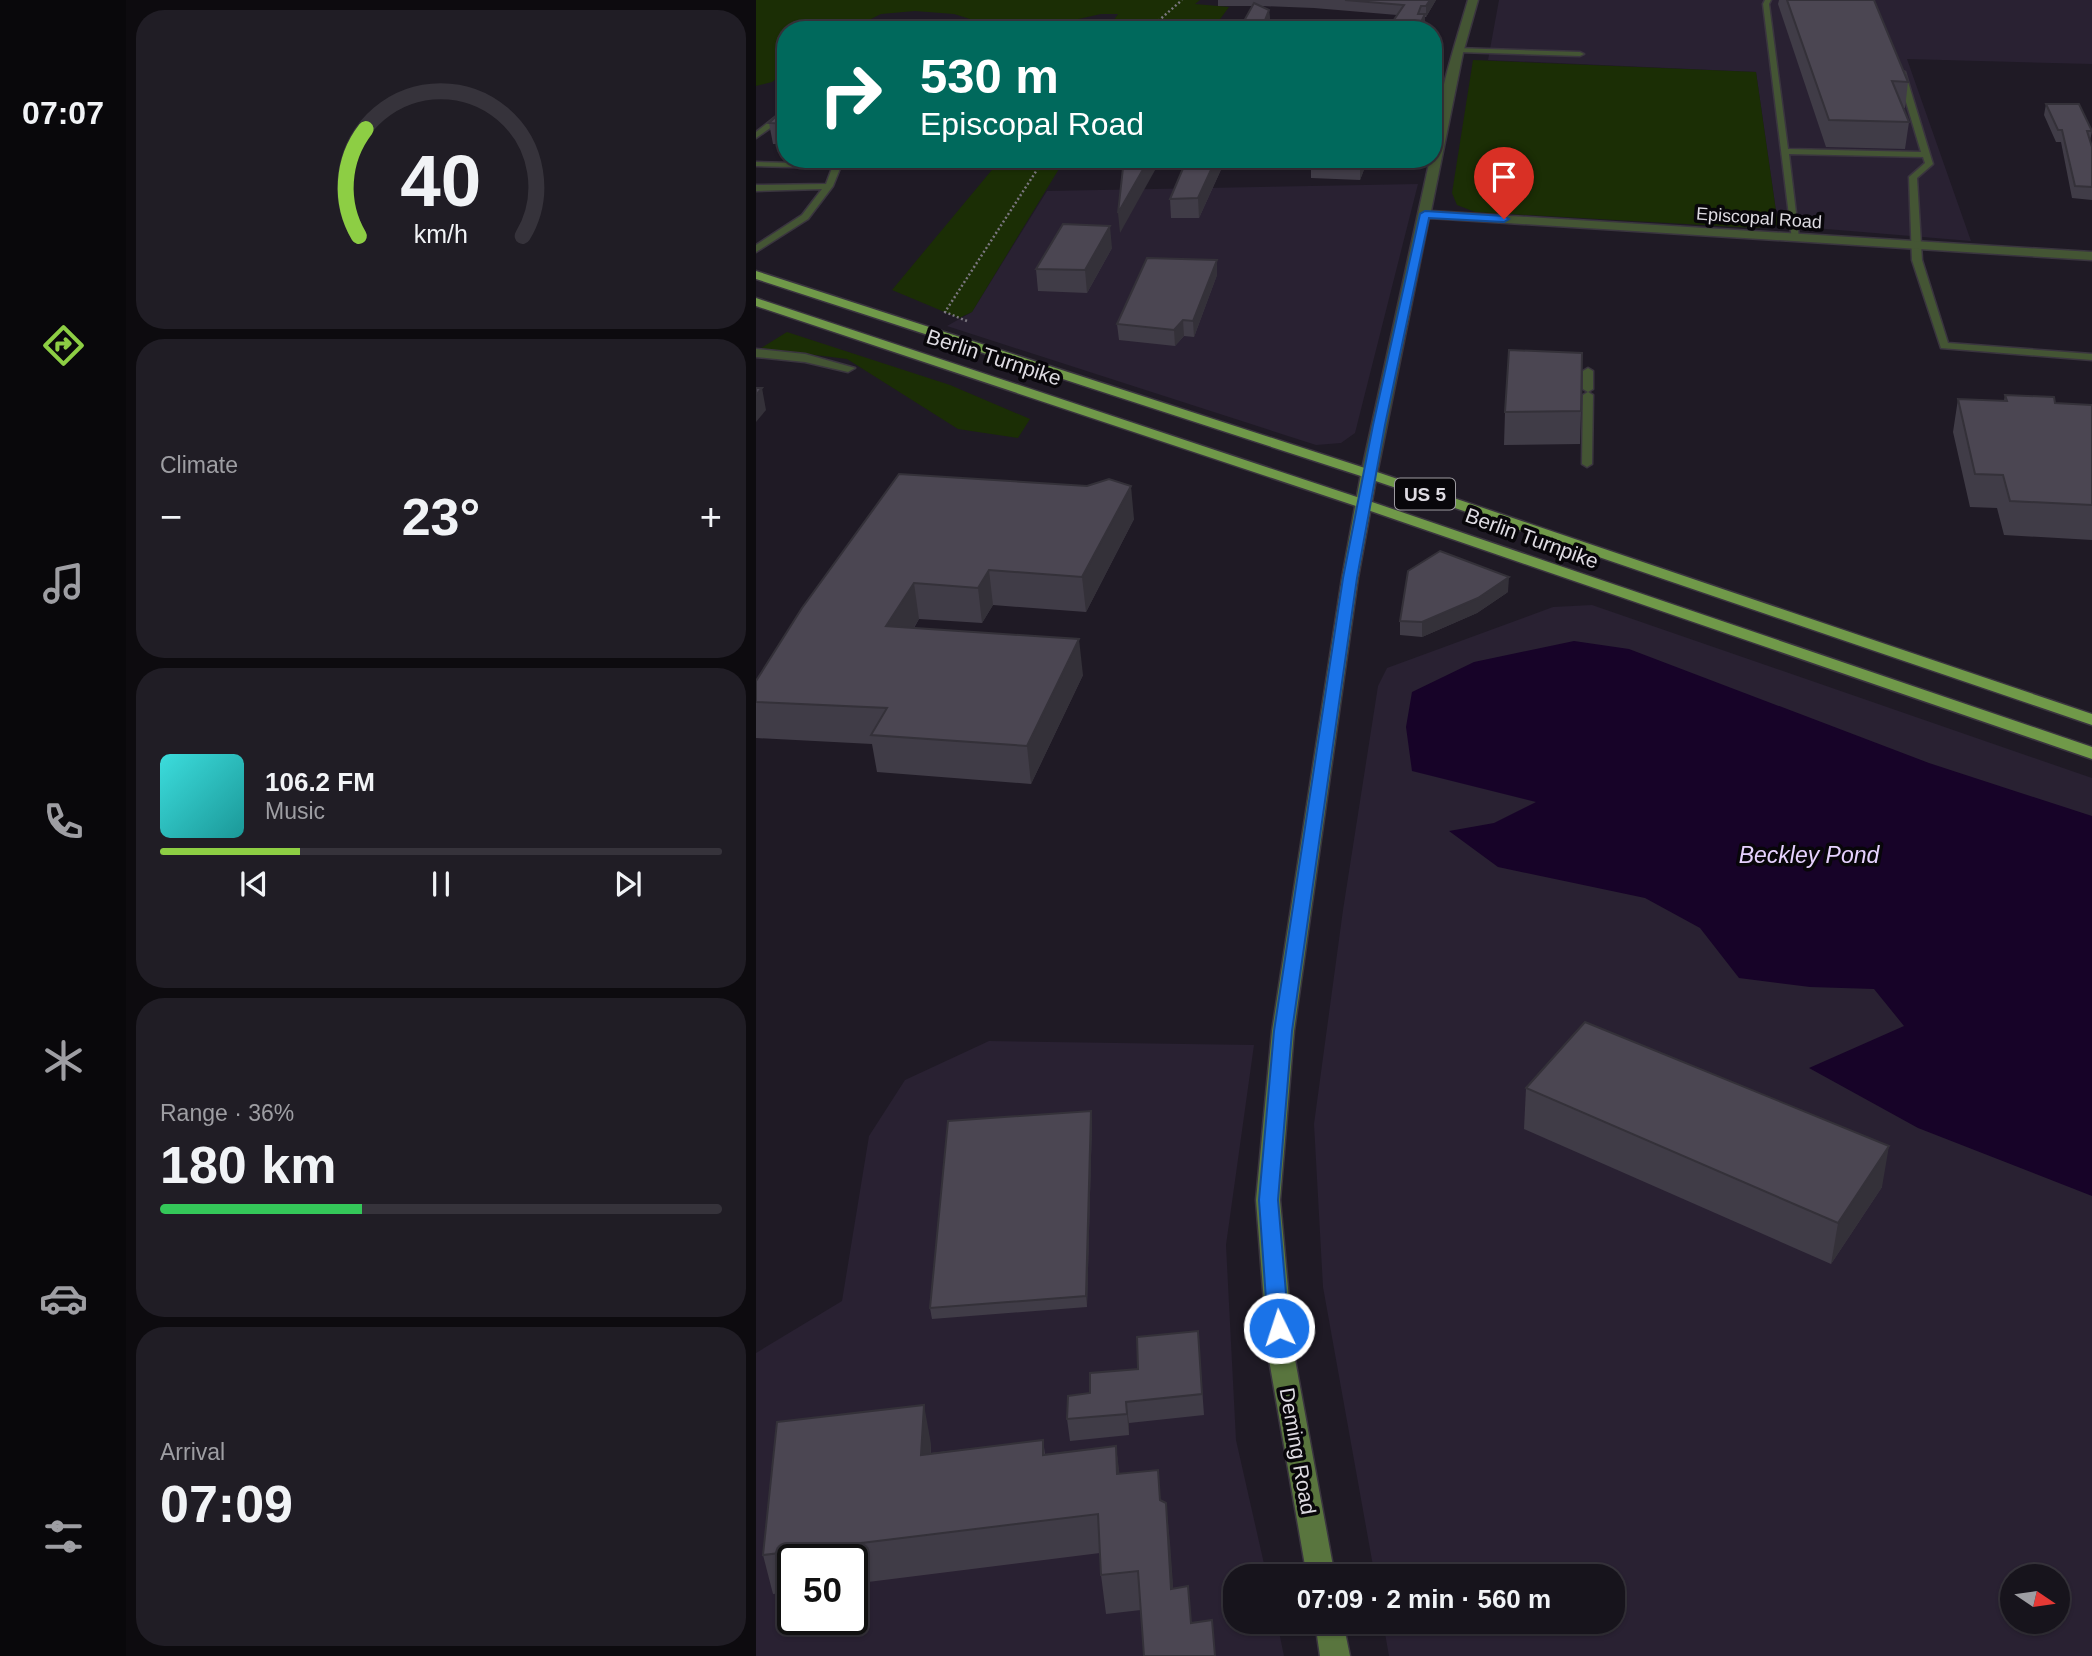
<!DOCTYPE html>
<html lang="en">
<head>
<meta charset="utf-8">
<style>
  :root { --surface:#17141c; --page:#201d25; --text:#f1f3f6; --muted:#9e9ea3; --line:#36333b; --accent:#8dce44 }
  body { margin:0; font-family:Arial,sans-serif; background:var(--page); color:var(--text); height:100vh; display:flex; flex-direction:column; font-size:26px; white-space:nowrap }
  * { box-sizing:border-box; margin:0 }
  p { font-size:23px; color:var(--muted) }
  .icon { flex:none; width:38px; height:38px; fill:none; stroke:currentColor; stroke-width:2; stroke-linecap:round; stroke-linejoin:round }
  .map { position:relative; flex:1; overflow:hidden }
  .side { display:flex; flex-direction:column; gap:10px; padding:10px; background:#0d0b0f; width:630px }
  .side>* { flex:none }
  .top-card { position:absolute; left:21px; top:21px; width:665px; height:147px; border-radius:28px; box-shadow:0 2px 5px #0004,0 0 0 2px var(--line); background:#00695c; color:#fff; overflow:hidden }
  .needle { width:46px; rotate:103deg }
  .buttons { position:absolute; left:1244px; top:1564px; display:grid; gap:14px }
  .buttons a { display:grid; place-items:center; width:70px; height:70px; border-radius:50%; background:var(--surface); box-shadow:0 2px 5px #0004,0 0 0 2px var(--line); font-size:35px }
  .speed { position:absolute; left:21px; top:1544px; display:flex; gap:14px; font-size:35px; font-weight:700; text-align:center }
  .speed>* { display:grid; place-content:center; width:91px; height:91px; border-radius:50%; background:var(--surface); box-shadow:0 2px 5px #0004,0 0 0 2px var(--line); line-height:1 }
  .speed .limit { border:4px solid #111; border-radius:10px; background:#fff; color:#111 }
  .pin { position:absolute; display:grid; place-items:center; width:60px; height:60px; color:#fff; margin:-72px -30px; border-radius:50% 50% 50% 0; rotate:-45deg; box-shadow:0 0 7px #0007 }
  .pin .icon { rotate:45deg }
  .me { position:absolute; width:77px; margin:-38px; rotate:356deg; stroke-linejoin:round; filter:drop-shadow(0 0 5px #0008) }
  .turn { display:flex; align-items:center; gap:24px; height:147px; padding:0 28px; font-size:32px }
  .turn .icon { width:91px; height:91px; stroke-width:2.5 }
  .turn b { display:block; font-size:49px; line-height:60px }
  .big { font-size:52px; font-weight:800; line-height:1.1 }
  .side .card { flex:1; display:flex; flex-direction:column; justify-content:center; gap:10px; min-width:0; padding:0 24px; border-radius:28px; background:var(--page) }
  .side .dial { align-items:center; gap:0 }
  .dial svg { height:182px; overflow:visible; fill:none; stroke:var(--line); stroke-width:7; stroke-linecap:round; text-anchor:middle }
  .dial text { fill:var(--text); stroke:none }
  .song { display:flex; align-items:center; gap:21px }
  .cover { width:84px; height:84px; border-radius:10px; background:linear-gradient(135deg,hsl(180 70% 55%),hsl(180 70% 35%)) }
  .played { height:7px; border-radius:4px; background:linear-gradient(90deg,var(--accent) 25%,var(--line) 25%) }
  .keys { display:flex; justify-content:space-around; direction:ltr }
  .heat { display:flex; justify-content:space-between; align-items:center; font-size:38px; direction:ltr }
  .charge { height:10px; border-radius:5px; background:linear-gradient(90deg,#34c759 36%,var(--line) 0) }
  .trip { position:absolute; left:467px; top:1564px; width:402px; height:70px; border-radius:28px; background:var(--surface); box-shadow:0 2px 5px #0004,0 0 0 2px var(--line); font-weight:800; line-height:70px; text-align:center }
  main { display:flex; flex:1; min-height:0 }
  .tab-bar { display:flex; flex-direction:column; width:126px; justify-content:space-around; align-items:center; background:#09080b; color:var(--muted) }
  .tab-bar .icon { width:49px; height:49px }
  .tab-bar .active { color:var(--accent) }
  .tab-bar b { font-size:32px; color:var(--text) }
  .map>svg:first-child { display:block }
  .built { fill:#292132; fill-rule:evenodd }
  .green { fill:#1b2e05 }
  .water { fill:#170328 }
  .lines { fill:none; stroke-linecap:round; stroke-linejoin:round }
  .service-casing { stroke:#3a353f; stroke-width:3 }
  .minor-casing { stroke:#3a353f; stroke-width:3 }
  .tertiary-casing { stroke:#3a353f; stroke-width:3 }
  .secondary-casing { stroke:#3a353f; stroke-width:3 }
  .trunk-casing { stroke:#3a353f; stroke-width:3 }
  .path { stroke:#7a767f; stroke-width:2.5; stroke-dasharray:2 2.5; stroke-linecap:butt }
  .service { fill:#445534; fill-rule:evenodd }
  .minor { fill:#445534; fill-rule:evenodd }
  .tertiary { fill:#445534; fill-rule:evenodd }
  .secondary { fill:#59753e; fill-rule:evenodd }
  .trunk { fill:#709949; fill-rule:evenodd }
  .wall { fill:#403c47 }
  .shaded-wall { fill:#343139 }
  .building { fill:#4b4652; stroke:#343139; stroke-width:2 }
  .route { fill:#1a73e8; stroke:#114b97; stroke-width:2 }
  .labels { text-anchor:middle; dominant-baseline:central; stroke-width:7; stroke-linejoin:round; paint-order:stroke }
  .far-street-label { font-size:18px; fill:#dedbe2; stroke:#08060a }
  .shield { fill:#08060a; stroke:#9e9ba1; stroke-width:2 }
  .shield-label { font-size:19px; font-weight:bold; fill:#dedbe2 }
  .street-label { font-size:21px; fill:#dedbe2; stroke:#08060a }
  .water-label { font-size:23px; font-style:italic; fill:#e6d2fe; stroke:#08060a }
</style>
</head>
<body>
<main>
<nav class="tab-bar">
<b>07:07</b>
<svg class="icon active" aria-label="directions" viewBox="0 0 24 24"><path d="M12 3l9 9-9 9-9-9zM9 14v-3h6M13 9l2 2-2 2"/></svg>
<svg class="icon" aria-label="music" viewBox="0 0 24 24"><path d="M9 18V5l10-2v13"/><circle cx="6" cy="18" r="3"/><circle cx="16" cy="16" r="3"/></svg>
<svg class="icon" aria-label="phone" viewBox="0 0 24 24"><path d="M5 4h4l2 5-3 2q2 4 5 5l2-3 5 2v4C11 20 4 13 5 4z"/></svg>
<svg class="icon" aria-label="climate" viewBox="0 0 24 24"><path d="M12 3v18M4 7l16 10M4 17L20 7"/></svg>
<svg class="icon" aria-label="car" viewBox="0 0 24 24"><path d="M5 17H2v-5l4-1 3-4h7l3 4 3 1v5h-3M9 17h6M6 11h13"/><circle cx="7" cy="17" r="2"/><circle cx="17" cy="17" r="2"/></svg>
<svg class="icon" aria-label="filters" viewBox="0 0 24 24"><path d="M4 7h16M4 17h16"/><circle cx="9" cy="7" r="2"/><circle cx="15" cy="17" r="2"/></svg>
</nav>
<section class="side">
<div class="card dial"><svg viewBox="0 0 100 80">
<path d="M14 69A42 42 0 1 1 86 69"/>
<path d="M14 69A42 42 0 0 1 17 22" stroke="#8dce44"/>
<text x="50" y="56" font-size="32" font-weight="700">40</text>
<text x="50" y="72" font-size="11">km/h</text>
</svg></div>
<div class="card"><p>Climate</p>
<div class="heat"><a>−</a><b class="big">23°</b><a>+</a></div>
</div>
<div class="card">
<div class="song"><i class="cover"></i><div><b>106.2 FM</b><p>Music</p></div></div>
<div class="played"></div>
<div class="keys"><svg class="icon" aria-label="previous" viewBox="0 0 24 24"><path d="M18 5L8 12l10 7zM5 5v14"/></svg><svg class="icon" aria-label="pause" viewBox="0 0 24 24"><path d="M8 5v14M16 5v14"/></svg><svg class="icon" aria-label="next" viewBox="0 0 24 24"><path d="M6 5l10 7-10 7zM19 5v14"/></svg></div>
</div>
<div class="card"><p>Range · 36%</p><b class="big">180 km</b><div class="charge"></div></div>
<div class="card"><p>Arrival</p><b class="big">07:09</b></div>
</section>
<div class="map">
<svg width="1336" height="1656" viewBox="0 0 1336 1656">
  <rect width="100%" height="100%" fill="#1f1a25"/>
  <g class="built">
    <path d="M743 0H1336V64L1151 59 1215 241 1022 225 1000 72 732 60Z"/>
    <path d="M662 184 599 433 585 443 560 445 191 326 216 312 291 191Z"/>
    <path d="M836 605 1336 778V1656H633L627 1622H858V1577H619L567 1287 558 1124 587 910 622 686 631 668 797 607ZM1256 1577H1302V1622H1256Z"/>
    <path d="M233 1041 498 1045 470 1245 480 1440 511 1577H480V1622H521L528 1656H0V1353L86 1301 113 1136 149 1080ZM37 1559H96V1619H37Z"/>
  </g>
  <g class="green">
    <path d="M0 0H444L439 4 473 7 459 26 461 30H351L362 14H345L309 22 227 23 198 14 159 11 125 14 93 30H30V72L16 82 0 86Z"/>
    <path d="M717 60 1000 72 1022 225 999 228 719 212 701 205 696 193Z"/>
    <path d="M245 159H309L216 312 203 318 136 290Z"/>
    <path d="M31 332 194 385 274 419 262 438 202 429 91 359 5 348Z"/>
  </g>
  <path class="water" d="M818 641 873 649 1173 763 1336 816V1196L1162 1128 1053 1068 1148 1026 1118 989 1054 987 983 978 944 928 889 898 742 867 693 831 738 823 780 802 656 771 650 727 656 692 718 662Z"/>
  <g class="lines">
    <g class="service-casing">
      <g id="service">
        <path d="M1009 0H1015L1013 4 1032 149 1165 152 1141 72 1145 70 1149 72 1177 164 1161 178 1166 260 1192 343 1336 354V360L1185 348 1156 260 1153 177 1169 163 1167 157 1033 154 1043 238 1036 240 1007 4Z"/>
        <path d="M139 22 208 24 212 26 209 30 140 26 133 30H124Z"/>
        <path d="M700 48 824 52 828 54 824 56 703 52 699 50Z"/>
        <path d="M27 111H30V117L0 138V132Z"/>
        <path d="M0 162 81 164 85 166 77 186 52 219 0 252V245L46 215 66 189 0 191V185L70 184 76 168 0 166Z"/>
        <path d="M832 368 837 371V389L832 392 837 395 836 464 831 467 826 464 827 395 832 392 827 389V371Z"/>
      </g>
    </g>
    <g class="minor-casing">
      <path id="minor" d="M0 349 49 354 99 368 92 372 49 362 0 357Z"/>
    </g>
    <g class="tertiary-casing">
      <path id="tertiary" d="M712 0H722L707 53 675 211 1336 252V260L673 218 621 474 613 479 608 477 605 474 674 159H677C677 109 698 49 712 0Z"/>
    </g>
    <g class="secondary-casing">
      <g id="secondary">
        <path d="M613 469 621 474 602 578 538 1031 524 1200 538 1354 579 1577H551L512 1354 500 1200 516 1031 586 578 605 474Z"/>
        <path d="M559 1622H587L594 1656H564Z"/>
      </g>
    </g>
    <g class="trunk-casing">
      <g id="trunk">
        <path d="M0 271 618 471 1336 714V725L608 477 0 279Z"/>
        <path d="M0 298 613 501 1336 747V759L603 507 0 306Z"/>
      </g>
    </g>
    <g class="path">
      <path d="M392 30 426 0"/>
      <path d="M211 321 189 312 288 159"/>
    </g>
    <use href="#service" class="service"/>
    <use href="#minor" class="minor"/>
    <use href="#tertiary" class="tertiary"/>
    <use href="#secondary" class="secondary"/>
    <use href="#trunk" class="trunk"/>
  </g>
  <g class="wall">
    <path d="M462 0H680L670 17H669V24L641 15 558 8 506 6 513 10 514 22 510 30H483L496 6H462Z"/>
    <path d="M1023 0H1118L1152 82 1149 108H1147L1153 122 1149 149 1070 147 1022 4Z"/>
    <path d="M1290 104 1336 131 1334 141 1336 147V200L1316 198 1305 142H1300L1288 115Z"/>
    <path d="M30 107V144H17L13 123Z"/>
    <path d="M116 159H180L176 164 117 162Z"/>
    <path d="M612 159 604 180 555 178V167Z"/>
    <path d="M468 163 443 218H415L414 199Z"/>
    <path d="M356 248 331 293 282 291 280 269Z"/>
    <path d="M461 275 438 337 428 336 419 346 363 340 361 324Z"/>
    <path d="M1249 395 1299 403 1336 405V540L1248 535 1241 508 1214 507 1197 432 1202 399 1248 401Z"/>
    <path d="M825 411 824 444 748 445 749 412Z"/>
    <path d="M331 486 378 519 330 612 237 605 226 623 163 619 158 628 327 675 275 784 121 772 116 744 0 738V702L46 608Z"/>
    <path d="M752 592 721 613 666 637 644 635V621Z"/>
    <path d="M770 1088 1126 1187 1075 1264 768 1129Z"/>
    <path d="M336 1121 331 1307 176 1319 174 1308Z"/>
    <path d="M442 1331 448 1415 373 1423V1435L314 1441 311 1419 334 1393 382 1369Z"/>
    <path d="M287 1440 289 1454 360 1446 363 1474 410 1503 417 1589 436 1623 459 1656 385 1610 350 1614 345 1575 344 1553 96 1584V1559H37V1592L17 1594 7 1555 175 1444V1453Z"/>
  </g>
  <g class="shaded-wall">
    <path d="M674 0H680L670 17V6Z"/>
    <path d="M513 10 514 22 510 30H505Z"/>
    <path d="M669 14V24L666 30H661Z"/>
    <path d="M393 159H403V163L364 233 362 213Z"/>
    <path d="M460 159H467L468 163 443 218 442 198Z"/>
    <path d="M607 159H612L604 180V168Z"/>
    <path d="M354 226 356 248 331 293 329 270Z"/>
    <path d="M461 260V275L438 337 437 321Z"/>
    <path d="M427 320 428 336 419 346 418 330Z"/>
    <path d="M6 388 10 410 0 422V395Z"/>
    <path d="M375 486 378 519 330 612 326 577Z"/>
    <path d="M233 570 237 605 226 623 222 588Z"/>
    <path d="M753 577 752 592 721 613 666 637V622Z"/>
    <path d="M158 583 163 619 136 662 130 626Z"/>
    <path d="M323 639 327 675 275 784 271 746Z"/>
    <path d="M335 1111 336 1121 331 1307 330 1296Z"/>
    <path d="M1133 1146 1126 1187 1075 1264 1082 1223Z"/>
    <path d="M370 1402 373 1423V1435L371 1414Z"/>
    <path d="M168 1405 175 1444 173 1493 165 1455Z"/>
    <path d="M360 1446 365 1485 361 1474Z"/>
    <path d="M410 1503 414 1542 420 1628 415 1589Z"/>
  </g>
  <g class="building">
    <path d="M589 0H674L670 6H665L662 14H669L661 30H631L648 5Z"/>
    <path d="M1031 0H1118L1152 82 1136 81 1153 122 1073 120Z"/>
    <path d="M498 3 513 10 505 30H483Z"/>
    <path d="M1290 104H1323L1336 131H1331L1336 147V187L1319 186 1306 130H1302Z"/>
    <path d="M30 107V124L13 123Z"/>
    <path d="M368 159H393L362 213Z"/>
    <path d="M431 159H460L442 198 414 199Z"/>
    <path d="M557 159H607L604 168 555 167Z"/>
    <path d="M307 224 354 226 329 270 280 269Z"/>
    <path d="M391 258 461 260 437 321 427 320 418 330 361 324Z"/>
    <path d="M753 350 826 353 825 411 749 412Z"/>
    <path d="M0 388H6L0 395Z"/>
    <path d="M1249 395 1298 397 1299 403 1336 405V505L1254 501 1247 475 1219 474 1202 399 1251 401Z"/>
    <path d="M143 474 331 486 353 479 375 486 326 577 233 570 222 588 158 583 130 626 323 639 271 746 115 735 131 708 0 702V681L46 608Z"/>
    <path d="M684 551 753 577 722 598 666 622 644 621 652 571Z"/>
    <path d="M829 1022 1133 1146 1082 1223 770 1088Z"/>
    <path d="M335 1111 330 1296 174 1308 192 1121Z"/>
    <path d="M442 1331 446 1394 370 1402 371 1414 311 1419 312 1396 334 1393V1373L382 1369 381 1337Z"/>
    <path d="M168 1405 165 1455 287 1440V1455L360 1446 361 1474 402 1470 404 1500 410 1503 415 1589 432 1586 435 1623 456 1620 459 1656H388L382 1571 345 1575 342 1514 7 1555 21 1422Z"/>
  </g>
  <path class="route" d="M669 211 748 216 753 219 748 222 673 218 629 425 601 578 536 1031 522 1200 533 1328 530 1334H515L512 1328 503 1200 518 1031 587 578 617 425 664 214Z"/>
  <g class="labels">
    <g class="far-street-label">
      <text transform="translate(1003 218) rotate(4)">Episcopal Road</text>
    </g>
    <rect class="shield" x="639" y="478.5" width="60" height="31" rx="5"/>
    <g class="shield-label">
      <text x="669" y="494">US 5</text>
    </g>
    <g class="street-label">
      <text transform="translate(238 357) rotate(18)">Berlin Turnpike</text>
      <text transform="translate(776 538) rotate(20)">Berlin Turnpike</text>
      <text transform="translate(542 1451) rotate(80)">Deming Road</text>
    </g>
    <g class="water-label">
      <text x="1053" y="855">Beckley Pond</text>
    </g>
  </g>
</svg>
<div class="buttons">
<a><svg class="needle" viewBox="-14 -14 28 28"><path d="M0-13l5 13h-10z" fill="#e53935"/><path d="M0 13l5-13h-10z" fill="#9e9ea3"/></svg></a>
</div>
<div class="speed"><div class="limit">50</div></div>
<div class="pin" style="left:748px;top:219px;background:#d93025"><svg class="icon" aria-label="arrive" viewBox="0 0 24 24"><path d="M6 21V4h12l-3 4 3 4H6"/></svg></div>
<svg class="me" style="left:523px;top:1328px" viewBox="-20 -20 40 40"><circle r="17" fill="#1a73e8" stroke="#fff" stroke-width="3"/><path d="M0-11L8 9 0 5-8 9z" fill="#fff"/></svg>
<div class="trip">07:09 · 2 min · 560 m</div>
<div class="top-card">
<div class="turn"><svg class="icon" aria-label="right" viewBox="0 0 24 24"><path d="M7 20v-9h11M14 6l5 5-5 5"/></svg><div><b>530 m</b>Episcopal Road</div></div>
</div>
</div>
</main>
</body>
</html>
